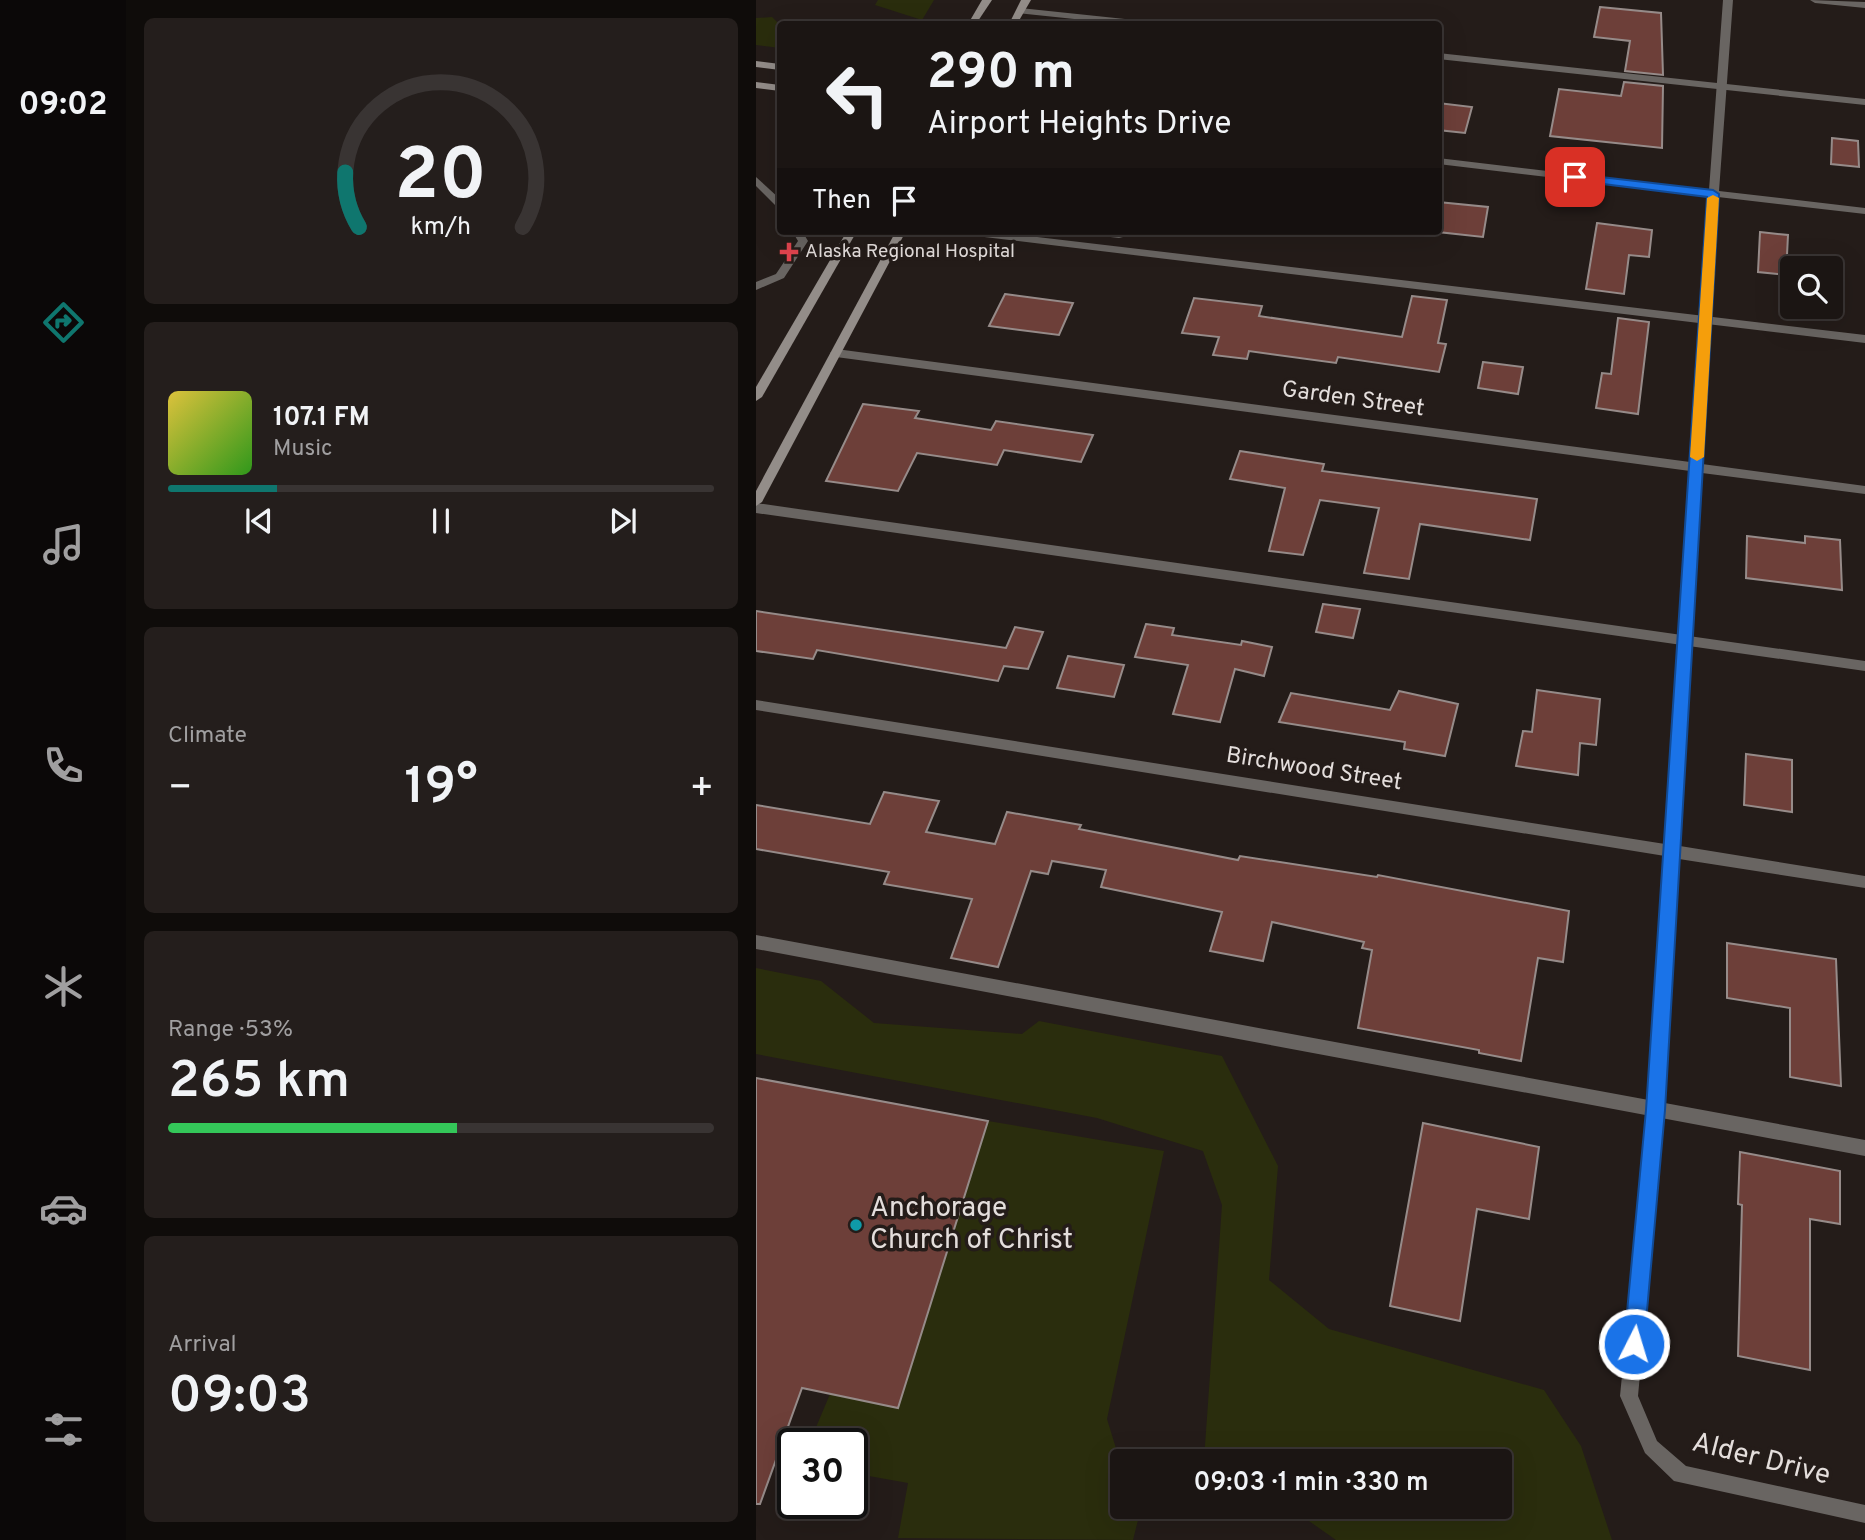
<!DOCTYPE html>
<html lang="en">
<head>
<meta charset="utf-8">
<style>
  :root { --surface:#1b1513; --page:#241e1c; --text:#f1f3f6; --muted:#a09fa0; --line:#393433; --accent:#0f766e }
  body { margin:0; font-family:Overpass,sans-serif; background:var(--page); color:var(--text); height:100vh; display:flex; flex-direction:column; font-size:26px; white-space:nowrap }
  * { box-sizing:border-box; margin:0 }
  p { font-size:23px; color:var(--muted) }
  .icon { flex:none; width:38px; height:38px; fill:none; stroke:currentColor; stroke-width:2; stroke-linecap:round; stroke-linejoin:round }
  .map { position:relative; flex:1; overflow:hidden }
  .details { display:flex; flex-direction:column; gap:18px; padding:18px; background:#0f0c0a; width:630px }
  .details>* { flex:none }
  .top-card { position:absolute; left:21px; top:21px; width:665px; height:214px; border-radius:7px; box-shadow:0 7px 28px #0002,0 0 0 2px var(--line); background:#1b1513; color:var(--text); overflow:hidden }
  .controls { position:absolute; left:1024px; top:256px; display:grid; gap:14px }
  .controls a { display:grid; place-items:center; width:63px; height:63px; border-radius:7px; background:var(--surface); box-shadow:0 7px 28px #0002,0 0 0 2px var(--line); font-size:35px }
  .speed { position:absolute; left:21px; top:1428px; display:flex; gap:14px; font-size:35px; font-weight:700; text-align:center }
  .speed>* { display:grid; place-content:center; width:91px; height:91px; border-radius:50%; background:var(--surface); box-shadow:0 7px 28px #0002,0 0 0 2px var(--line); line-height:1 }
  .speed .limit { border:4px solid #111; border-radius:10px; background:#fff; color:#111 }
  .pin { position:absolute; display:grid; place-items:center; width:60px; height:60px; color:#fff; margin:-30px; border-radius:14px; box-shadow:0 4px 10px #0006 }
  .me { position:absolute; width:77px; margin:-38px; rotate:5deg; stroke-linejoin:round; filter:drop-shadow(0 0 5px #0008) }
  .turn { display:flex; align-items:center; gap:24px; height:147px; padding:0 35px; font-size:32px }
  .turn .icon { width:91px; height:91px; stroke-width:2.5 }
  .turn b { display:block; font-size:49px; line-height:60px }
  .then { display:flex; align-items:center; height:66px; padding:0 35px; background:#0003; gap:14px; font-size:26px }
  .big { font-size:52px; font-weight:600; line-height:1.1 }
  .details .widget { flex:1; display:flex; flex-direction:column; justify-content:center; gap:10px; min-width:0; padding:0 24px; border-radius:10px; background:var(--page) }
  .details .dial { align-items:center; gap:0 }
  .dial svg { height:182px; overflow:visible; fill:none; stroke:var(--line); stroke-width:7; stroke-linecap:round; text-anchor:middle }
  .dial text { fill:var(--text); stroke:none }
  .song { display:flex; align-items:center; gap:21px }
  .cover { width:84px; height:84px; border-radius:10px; background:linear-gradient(135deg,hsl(50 70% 55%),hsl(110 70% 35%)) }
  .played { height:7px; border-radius:4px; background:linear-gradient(90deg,var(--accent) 20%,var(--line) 20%) }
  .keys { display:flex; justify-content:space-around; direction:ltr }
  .heat { display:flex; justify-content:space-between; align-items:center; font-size:38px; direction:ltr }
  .charge { height:10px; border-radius:5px; background:linear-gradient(90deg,#34c759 53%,var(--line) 0) }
  .trip { position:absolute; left:354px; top:1449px; width:402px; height:70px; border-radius:7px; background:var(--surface); box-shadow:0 7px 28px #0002,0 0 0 2px var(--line); font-weight:600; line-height:70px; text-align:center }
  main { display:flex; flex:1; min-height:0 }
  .dock { display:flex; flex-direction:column; width:126px; justify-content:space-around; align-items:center; background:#0b0808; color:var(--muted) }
  .dock .icon { width:49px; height:49px }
  .dock .current { color:var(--accent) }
  .dock b { font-size:32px; color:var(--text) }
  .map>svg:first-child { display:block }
  .green { fill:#2a2d0d }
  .building { fill:#6d3f39; stroke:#968b89; stroke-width:2 }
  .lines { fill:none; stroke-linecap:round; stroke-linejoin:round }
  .lane { fill:#696562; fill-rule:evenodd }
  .street { fill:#696562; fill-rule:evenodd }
  .secondary { fill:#938d89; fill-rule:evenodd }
  .route { fill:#1a73e8; stroke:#114b97; stroke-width:2 }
  .slow { fill:#f59e0b }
  .health-dot { fill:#e0444e; stroke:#241c19; stroke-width:2.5 }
  .culture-dot { fill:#0f9aa8; stroke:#241c19; stroke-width:2.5 }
  .labels { text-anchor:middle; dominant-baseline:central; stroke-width:7; stroke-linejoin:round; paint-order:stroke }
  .far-poi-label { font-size:19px; fill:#e4dedc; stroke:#241c19; text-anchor:start }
  .street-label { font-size:23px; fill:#e4dedc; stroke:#241c19 }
  .near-poi-label { font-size:28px; fill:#e4dedc; stroke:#241c19; text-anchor:start }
  .near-street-label { font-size:28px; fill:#e4dedc; stroke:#241c19 }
</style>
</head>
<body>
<main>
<nav class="dock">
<b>09:02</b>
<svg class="icon current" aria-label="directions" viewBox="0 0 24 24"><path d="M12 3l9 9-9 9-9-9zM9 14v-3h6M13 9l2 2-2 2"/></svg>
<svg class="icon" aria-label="music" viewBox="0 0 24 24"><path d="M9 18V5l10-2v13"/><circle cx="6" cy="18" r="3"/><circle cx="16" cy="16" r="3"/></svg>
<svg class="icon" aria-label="phone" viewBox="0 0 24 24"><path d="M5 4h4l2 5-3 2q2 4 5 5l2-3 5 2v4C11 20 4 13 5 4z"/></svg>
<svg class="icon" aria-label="climate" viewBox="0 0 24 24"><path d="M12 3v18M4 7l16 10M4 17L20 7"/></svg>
<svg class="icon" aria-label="car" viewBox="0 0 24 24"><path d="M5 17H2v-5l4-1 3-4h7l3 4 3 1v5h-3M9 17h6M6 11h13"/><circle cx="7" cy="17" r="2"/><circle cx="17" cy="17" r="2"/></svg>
<svg class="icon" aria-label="filters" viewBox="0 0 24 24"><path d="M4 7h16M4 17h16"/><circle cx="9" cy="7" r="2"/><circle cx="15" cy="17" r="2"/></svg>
</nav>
<section class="details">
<div class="widget dial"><svg viewBox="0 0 100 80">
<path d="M14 69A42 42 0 1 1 86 69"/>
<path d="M14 69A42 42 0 0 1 8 45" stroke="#0f766e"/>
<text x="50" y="56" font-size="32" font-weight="700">20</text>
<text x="50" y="72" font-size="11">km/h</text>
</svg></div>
<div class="widget">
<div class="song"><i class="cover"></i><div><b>107.1 FM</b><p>Music</p></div></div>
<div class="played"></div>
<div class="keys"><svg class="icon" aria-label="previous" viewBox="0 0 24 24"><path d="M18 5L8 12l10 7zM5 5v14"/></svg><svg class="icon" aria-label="pause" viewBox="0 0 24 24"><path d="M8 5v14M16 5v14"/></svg><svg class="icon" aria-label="next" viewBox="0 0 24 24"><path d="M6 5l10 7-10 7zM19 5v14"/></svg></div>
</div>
<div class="widget"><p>Climate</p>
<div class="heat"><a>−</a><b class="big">19°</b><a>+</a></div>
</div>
<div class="widget"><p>Range · 53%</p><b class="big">265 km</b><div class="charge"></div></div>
<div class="widget"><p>Arrival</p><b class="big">09:03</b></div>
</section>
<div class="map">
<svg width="1109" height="1540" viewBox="0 0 1109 1540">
  <rect width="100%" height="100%" fill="#241c19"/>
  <g class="green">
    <path d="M122 0H178L166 20 119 5Z"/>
    <path d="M16 17 24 25V48L0 45V18Z"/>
    <path d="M0 968 65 981 118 1023 266 1034 283 1021 466 1056 522 1166 513 1280 573 1329 788 1390 825 1446 856 1540H580L533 1507H744V1461L448 1460 466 1205 447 1151 341 1118 0 1054Z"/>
    <path d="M232 1121 408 1151 351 1419 366 1468V1507H378L382 1520 377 1540 142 1538 152 1483 96 1473V1444H53L74 1394 142 1408Z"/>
  </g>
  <g class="building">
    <path d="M844 7 905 13 907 75 869 71 874 41 838 37Z"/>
    <path d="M868 82 907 86 906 148 794 136 803 89 865 96Z"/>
    <path d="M682 103 716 107 709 133 682 130Z"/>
    <path d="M1076 138 1102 141 1103 167 1075 164Z"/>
    <path d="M682 202 732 207 727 237 682 232Z"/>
    <path d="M841 223 896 230 893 257 873 255 868 294 830 289Z"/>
    <path d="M1004 232 1032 235 1030 275 1002 272Z"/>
    <path d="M249 294 317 303 303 335 233 326Z"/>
    <path d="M656 296 691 300 682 343 690 344 683 372 582 357 580 363 493 351 491 359 457 355 463 337 426 333 438 298 506 306 503 316 646 337Z"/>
    <path d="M862 318 893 322 882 414 840 408 846 373 855 374Z"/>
    <path d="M727 362 767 367 762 394 722 388Z"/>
    <path d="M107 404 163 411 159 418 235 430 240 421 337 435 325 462 248 450 241 465 161 453 142 491 70 481Z"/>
    <path d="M484 451 568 464 566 471 781 499 774 540 664 524 653 579 608 573 623 508 564 500 547 555 513 551 529 488 474 479Z"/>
    <path d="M991 536 1049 543V536L1084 540 1086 590 990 578Z"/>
    <path d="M567 604 604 609 597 638 560 632Z"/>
    <path d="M0 611 250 648 259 627 287 632 272 669 248 666 242 681 61 650 57 659 0 651Z"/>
    <path d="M390 624 418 628 416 635 485 645 486 641 516 647 508 676 479 669 464 722 417 714 432 665 379 657Z"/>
    <path d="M312 656 368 665 358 697 301 688Z"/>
    <path d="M781 690 844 699 840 745 824 743 822 775 760 766 767 731 776 732Z"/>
    <path d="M643 691 702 704 689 756 648 749 649 742 523 722 535 693 634 710Z"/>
    <path d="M990 754 1036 760V812L988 805Z"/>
    <path d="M128 792 183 801 170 832 239 844 251 812 325 825 323 829 482 860 484 856 621 877 622 875 813 911 807 962 782 958 765 1061 723 1053V1050L602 1028 616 950 606 948 608 942 516 922 507 961 454 951 466 912 345 887 350 870 296 861 292 874 275 871 242 967 195 958 216 899 128 884 133 872 0 849V805L114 824Z"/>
    <path d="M971 943 1080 959 1085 1086 1034 1077V1008L971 998Z"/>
    <path d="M0 1078 232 1121 142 1408 46 1388 4 1504H0Z"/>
    <path d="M667 1123 783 1147 773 1219 721 1209 704 1321 634 1306Z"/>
    <path d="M984 1152 1084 1171V1224L1054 1219V1370L982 1356 986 1205 982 1204Z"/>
  </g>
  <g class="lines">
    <g class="lane">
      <path d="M264 8 388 21 393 24H366L261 13V9Z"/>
      <path d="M682 53 1109 99V105L682 59Z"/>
      <path d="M0 177 24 199V207L20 206 0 186Z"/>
      <path d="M36 231H46L52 241 28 278 0 290V282L20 274 42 241Z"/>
      <path d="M198 231H231L1109 335V343L203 234Z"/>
      <path d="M324 231H370L367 237 363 238 329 234Z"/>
      <path d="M0 503 1109 661V671L0 513Z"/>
      <path d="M0 935 1109 1140V1156L0 949Z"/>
    </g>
    <g class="street">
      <path d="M967 0H977L963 191 1109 208V214L962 197 946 464 1109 486V494L946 473 924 846 1109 876V888L923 859 908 1110 882 1396 901 1441 930 1466 1109 1505V1523L918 1481 889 1453 864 1396 892 1110 909 856 0 710V700L909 844 934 471 80 357 74 353 80 349 934 462 952 196 682 164V158L953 190Z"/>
      <path d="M1054 0 1109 2V8L1059 3Z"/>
    </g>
    <g class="secondary">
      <path d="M226 0H236L220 24H212Z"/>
      <path d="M265 0H275L261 24H253Z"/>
      <path d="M0 61 24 64V70L0 67Z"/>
      <path d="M0 82 24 85V91L0 88Z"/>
      <path d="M91 231H101L6 397 0 401V387Z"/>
      <path d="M140 231H150L6 502 0 506V491Z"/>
    </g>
  </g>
  <path class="route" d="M819 174 957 190 963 194 909 1110 888 1344 885 1351 878 1354 871 1351 868 1344 890 1110 951 197 815 180V175Z"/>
  <path class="slow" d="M957 195 963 198 948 457 941 461 934 457 951 198Z"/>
  <path class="health-dot" d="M29.5 241.5h7v7h7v7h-7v7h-7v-7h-7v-7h7z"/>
  <circle class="culture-dot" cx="100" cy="1225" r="7"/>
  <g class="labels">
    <g class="far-poi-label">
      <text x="49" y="252">Alaska Regional Hospital</text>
    </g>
    <g class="street-label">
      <text transform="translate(597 400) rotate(8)">Garden Street</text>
      <text transform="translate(558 770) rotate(9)">Birchwood Street</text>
    </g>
    <g class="near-poi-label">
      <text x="114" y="1209">Anchorage<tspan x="114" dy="32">Church of Christ</tspan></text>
    </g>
    <g class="near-street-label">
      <text transform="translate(1005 1460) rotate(14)">Alder Drive</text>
    </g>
  </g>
</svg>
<div class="controls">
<a><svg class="icon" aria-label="search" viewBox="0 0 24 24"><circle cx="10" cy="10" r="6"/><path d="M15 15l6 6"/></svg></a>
</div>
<div class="speed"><div class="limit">30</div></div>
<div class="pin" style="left:819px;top:177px;background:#d93025"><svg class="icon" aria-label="arrive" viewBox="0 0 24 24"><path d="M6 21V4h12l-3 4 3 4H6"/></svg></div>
<svg class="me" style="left:878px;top:1344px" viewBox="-20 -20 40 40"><circle r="17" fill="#1a73e8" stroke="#fff" stroke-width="3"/><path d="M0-11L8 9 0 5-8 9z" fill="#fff"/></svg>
<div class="trip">09:03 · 1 min · 330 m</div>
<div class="top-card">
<div class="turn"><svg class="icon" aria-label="left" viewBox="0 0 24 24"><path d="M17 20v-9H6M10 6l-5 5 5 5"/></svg><div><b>290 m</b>Airport Heights Drive</div></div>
<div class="then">Then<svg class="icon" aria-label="arrive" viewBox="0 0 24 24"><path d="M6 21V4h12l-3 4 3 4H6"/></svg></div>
</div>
</div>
</main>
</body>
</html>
